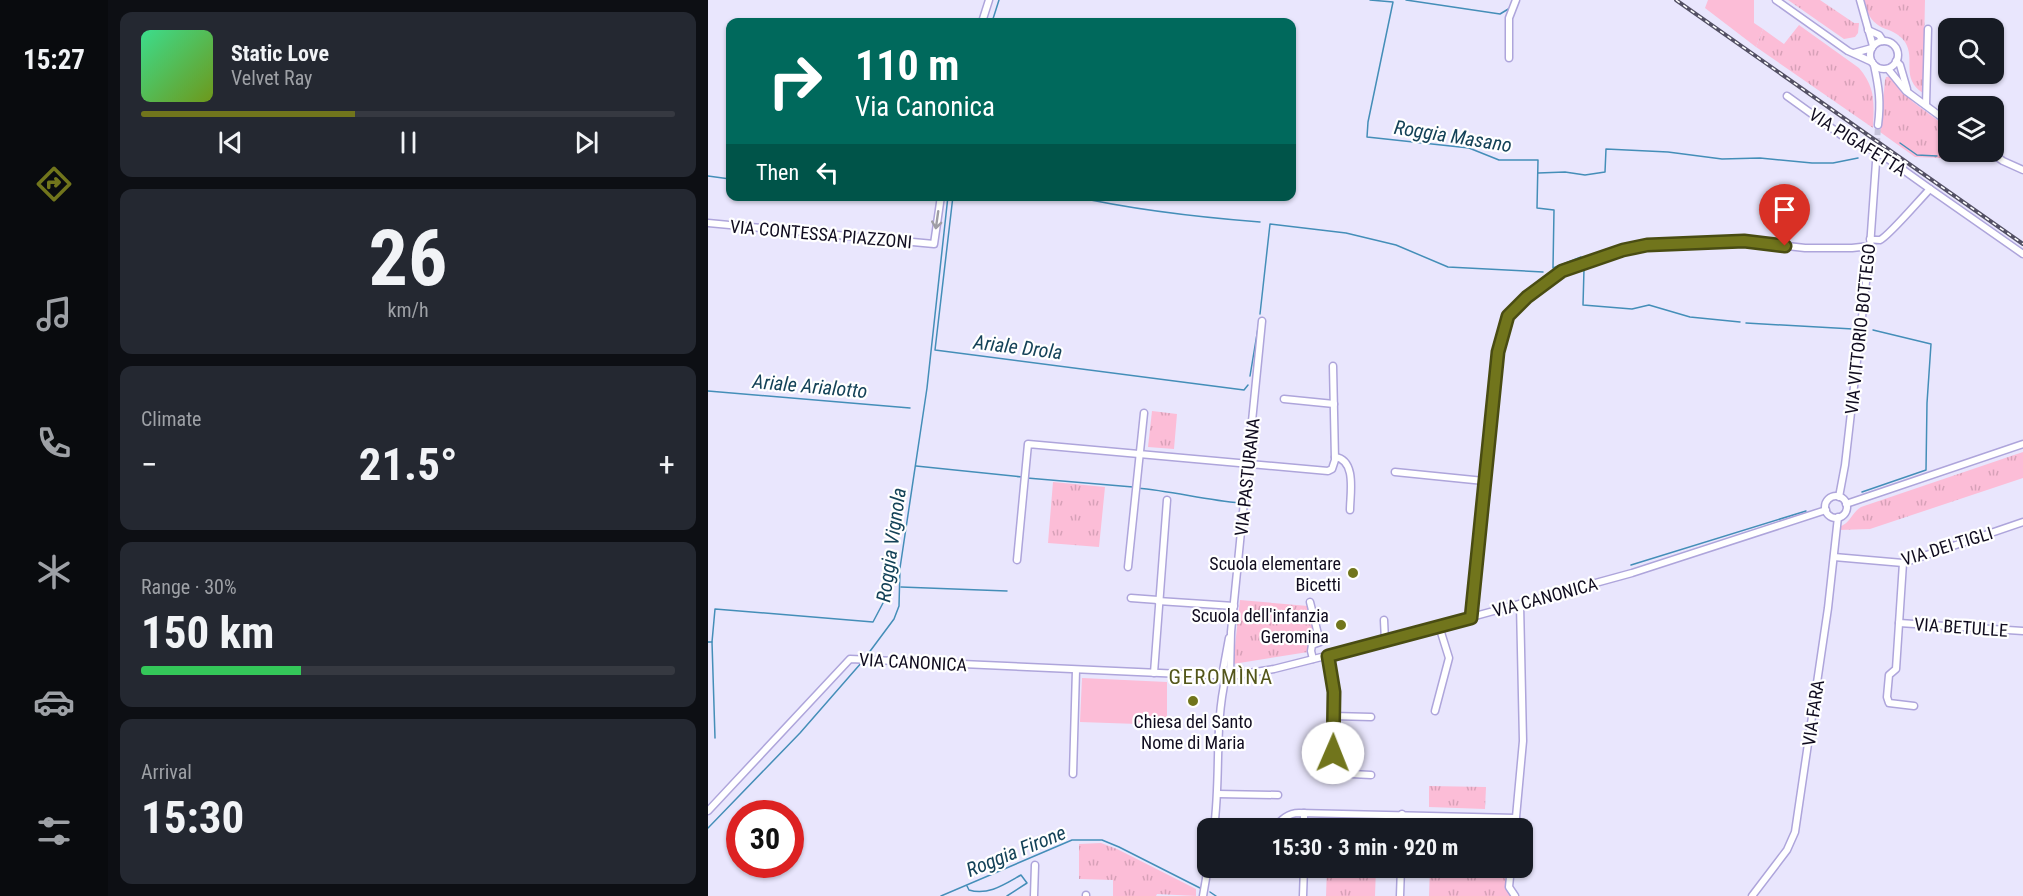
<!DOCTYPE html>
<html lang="en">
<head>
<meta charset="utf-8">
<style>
  :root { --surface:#171b24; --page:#242831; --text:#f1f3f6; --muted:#9ea1a6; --line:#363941; --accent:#71751c }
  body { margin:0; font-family:"Roboto Condensed",sans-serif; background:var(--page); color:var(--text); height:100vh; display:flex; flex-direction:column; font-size:22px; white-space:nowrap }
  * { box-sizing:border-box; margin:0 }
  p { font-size:20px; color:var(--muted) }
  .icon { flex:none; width:33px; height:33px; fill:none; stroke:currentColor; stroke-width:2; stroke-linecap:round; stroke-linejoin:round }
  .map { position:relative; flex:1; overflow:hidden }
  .details { display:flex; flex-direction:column; gap:12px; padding:12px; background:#0d0f14; width:600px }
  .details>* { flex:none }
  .banner { position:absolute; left:18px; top:18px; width:570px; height:183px; border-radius:12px; box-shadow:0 2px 4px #0004; background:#00695c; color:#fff; overflow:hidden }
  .tools { position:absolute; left:1230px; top:18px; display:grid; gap:12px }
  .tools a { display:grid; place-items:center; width:66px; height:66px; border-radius:12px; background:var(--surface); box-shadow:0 2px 4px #0004; font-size:30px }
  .speed { position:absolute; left:18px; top:800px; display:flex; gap:12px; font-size:30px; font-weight:700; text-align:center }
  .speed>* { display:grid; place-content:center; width:78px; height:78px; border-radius:50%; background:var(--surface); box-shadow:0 2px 4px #0004; line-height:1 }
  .speed .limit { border:9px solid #d22; background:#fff; color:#111 }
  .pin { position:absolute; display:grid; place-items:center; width:51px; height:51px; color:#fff; margin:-62px -26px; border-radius:50% 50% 50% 0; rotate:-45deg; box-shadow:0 0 6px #0007 }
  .pin .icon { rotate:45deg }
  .me { position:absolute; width:66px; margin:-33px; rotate:1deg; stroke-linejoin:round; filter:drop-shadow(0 0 4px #0008) }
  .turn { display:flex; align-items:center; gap:21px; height:126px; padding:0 30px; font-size:27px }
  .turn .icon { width:78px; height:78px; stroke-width:2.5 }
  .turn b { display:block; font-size:42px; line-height:51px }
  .then { display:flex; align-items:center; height:57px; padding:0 30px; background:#0003; gap:12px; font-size:22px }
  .big { font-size:45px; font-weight:700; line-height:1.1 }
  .details .card { flex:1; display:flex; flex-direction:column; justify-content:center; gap:9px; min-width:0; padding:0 21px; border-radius:12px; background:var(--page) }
  .details .dial { align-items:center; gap:0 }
  .dial b { font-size:78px; line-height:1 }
  .song { display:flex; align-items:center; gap:18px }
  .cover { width:72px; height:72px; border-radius:9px; background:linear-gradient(135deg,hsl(150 70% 55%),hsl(80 70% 35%)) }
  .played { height:6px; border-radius:3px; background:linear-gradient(90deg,var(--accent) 40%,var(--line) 40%) }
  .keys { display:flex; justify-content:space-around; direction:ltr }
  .heat { display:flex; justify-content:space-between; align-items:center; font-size:33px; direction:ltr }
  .charge { height:9px; border-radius:4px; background:linear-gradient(90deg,#34c759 30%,var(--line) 0) }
  .trip { position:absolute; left:489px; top:818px; width:336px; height:60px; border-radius:12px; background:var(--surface); box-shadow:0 2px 4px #0004; font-weight:700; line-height:60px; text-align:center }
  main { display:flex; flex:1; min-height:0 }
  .dock { display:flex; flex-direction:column; width:108px; justify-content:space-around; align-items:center; background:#090b0e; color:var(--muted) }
  .dock .icon { width:42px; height:42px }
  .dock .active { color:var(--accent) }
  .dock b { font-size:27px; color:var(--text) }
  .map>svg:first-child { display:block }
  .grass { fill:url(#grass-tufts) }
  .garden { fill:#fcbdd7 }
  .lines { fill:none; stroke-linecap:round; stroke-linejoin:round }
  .stream { stroke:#448eb8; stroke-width:1.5 }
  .minor-tunnel { stroke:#c8c5dc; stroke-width:6; stroke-dasharray:6 3; stroke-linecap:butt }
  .minor-casing { stroke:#aea5db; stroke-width:9 }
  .minor { stroke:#fff; stroke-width:6 }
  .rail-casing { stroke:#535064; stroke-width:4 }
  .rail { stroke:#fff; stroke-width:1.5; stroke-dasharray:4.5; stroke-linecap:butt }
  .oneway { stroke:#9f9ea5 }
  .route-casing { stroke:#494c12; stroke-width:15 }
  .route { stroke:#71751c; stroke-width:10 }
  .poi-dot { fill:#71751c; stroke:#fff; stroke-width:2 }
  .labels { text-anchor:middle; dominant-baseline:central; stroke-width:4.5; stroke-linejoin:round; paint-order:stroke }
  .street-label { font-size:18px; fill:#100c1f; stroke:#fff }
  .poi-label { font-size:18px; fill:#100c1f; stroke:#fff; text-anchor:end }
  .water-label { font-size:20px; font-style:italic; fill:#144258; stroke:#fff }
  .quarter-label { font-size:21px; letter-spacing:1.5px; fill:#53561b; stroke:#fff }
</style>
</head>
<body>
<main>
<nav class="dock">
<b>15:27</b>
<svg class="icon active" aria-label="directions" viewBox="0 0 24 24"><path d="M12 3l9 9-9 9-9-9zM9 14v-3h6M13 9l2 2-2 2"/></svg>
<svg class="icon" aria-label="music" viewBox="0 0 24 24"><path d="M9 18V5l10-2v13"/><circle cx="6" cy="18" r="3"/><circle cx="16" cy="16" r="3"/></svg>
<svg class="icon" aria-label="phone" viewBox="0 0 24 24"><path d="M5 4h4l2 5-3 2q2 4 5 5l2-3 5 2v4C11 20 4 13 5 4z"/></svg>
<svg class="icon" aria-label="climate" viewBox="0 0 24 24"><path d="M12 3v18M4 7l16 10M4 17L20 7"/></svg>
<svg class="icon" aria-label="car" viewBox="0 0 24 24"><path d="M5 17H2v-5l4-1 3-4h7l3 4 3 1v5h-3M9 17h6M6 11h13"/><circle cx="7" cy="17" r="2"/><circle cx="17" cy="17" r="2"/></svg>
<svg class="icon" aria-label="filters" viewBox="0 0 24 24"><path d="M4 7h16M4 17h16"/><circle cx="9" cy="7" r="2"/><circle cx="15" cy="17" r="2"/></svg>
</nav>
<section class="details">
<div class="card">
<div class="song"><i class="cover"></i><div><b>Static Love</b><p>Velvet Ray</p></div></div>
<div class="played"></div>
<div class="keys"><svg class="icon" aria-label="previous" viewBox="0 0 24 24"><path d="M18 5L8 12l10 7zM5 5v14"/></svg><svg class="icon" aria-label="pause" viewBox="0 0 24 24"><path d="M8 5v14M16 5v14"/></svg><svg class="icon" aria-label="next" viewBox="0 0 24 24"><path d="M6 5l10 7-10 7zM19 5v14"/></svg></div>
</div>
<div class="card dial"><b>26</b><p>km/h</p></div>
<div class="card"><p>Climate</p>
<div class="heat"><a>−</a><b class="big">21.5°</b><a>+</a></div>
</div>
<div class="card"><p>Range · 30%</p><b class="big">150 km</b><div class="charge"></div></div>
<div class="card"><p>Arrival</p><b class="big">15:30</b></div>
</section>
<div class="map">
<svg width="1315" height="896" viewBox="0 0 1315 896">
  <defs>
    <pattern id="grass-tufts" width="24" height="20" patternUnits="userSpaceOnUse" patternTransform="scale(1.5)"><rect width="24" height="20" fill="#fcbdd7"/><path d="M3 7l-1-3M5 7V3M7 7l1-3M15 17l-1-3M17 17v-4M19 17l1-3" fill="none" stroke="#d7a1b8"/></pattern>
  </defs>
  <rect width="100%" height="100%" fill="#e9e6fd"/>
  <g class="grass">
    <path d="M1080 0H1112L1146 23H1151L1150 33 1147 37 1136 39Z"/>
    <path d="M1156 0H1217L1215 93C1192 78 1208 59 1197 42 1184 23 1163 36 1156 0Z"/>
    <path d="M1091 25 1151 68C1168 88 1166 103 1165 128L1048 47 1055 29 1076 44Z"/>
    <path d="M1184 76 1205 102 1240 128V152H1272L1283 160 1207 157 1172 132 1177 80 1178 77Z"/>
    <path d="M444 411 469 414 466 449 440 447Z"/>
    <path d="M1315 452V478L1162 529 1131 530V527C1143 523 1144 512 1153 507Z"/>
    <path d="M345 482 397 487 391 547 340 543Z"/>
    <path d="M532 600 600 606 608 640 601 644 600 652 525 664Z"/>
    <path d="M721 786 778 787 777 809 721 807Z"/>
    <path d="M393 843 409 849 488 889V896L449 894 448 896H405V880L371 879V844Z"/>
    <path d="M619 867H668L667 896H618Z"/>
    <path d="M722 867H798L797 886 802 896H721Z"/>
  </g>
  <g class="garden">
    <path d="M1000 0H1046V23L1055 29 1048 47 997 8Z"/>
    <path d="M374 678 459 682V725L372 722Z"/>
  </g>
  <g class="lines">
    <g class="stream">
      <path d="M662 0 685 2 660 122 659 137 761 148 791 160H830L829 208 846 210 845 268 873 257"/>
      <path d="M698 0 792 14 802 8"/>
      <path d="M284 22 291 0"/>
      <path d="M1192 143 1209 155 1229 156"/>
      <path d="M830 173 857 172 877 175 897 172 898 149 960 152 1014 159 1052 158 1104 163H1125L1150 158"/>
      <path d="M0 176 22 179"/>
      <path d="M245 196 227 350 536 390 540 385"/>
      <path d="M364 196C426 210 488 217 552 222"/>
      <path d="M876 269 875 305 924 309 941 305 982 317 1032 322"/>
      <path d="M552 314 562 224 638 233 688 245 740 267 835 272"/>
      <path d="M1038 323 1145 329"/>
      <path d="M542 376 551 322"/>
      <path d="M0 391 202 408"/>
      <path d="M208 466 314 477"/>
      <path d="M319 478 425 487"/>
      <path d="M429 488C464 491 497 500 532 503"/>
      <path d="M1154 492 1218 470 1219 403 1223 344 1165 330"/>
      <path d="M923 565 1098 511"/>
      <path d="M193 587 299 591"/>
      <path d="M0 642H4L7 609 165 622 175 603 179 585"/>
      <path d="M4 642 7 738"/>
      <path d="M157 658 186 619 191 606 192 568 219 388 240 196"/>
      <path d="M0 828 92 733 154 662"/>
      <path d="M259 886 261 890C280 896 297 884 313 875L319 883 299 896"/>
      <path d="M502 892 508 896"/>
      <path d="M233 896 364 840H394L411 847 492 888"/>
    </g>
    <path class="minor-tunnel" d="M1168 162 1170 125"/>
    <g class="minor-casing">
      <g id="minor">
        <path d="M1068 0 1140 51 1164 62"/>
        <path d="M1152 0 1165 46"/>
        <path d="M274 22 281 0"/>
        <path d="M1160 30 1171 35 1175 41"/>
        <circle cx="1176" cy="55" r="14"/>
        <path d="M1146 53 1164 48"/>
        <path d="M801 58V18L808 0"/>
        <path d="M1188 61 1192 65 1199 89"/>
        <path d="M1166 65C1171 88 1173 102 1170 125"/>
        <path d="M1180 69 1198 91 1240 122"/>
        <path d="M1079 96 1136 137 1173 154 1222 189C1213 198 1180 237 1172 240 1169 240 1165 240 1162 239"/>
        <path d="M1218 105 1220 29"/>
        <path d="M1282 152 1295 161 1315 170"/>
        <path d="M1222 189 1315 254"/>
        <path d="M0 223 226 244 233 196"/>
        <path d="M576 399 626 404"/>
        <path d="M627 457C649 460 642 494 642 510"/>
        <path d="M687 472 776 481"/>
        <circle cx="1128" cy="507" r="11"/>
        <path d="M1131 497 1137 465 1162 247 1168 162"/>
        <path d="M1138 504 1315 444"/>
        <path d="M1126 557 1195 563 1315 522"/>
        <path d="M309 560 320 444 620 471 624 469 627 460 625 366"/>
        <path d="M1195 563 1188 669 1181 675 1179 697 1181 703 1206 706"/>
        <path d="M420 567 436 413"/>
        <path d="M423 598 450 600"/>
        <path d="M450 601 526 606"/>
        <path d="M602 602 612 642 604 645 603 651 605 659"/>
        <path d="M763 618 790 352 800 316 819 297 854 271 915 250 939 245 1036 241 1097 248H1144L1162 246"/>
        <path d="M676 620 677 641"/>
        <path d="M1191 623 1315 631"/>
        <path d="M446 673 459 500"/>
        <path d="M522 675 523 632 554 321"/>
        <path d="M514 676 521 638"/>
        <path d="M727 711 741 658 731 626"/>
        <path d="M625 716 663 717"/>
        <path d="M610 772 624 773 626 692 620 656"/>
        <path d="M624 773 663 775"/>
        <path d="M365 774 368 670"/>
        <path d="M510 794 570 795"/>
        <path d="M0 811 142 659 496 675H529L566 669 665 644 924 573 1118 510"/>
        <path d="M506 828C513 777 506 726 518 676"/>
        <path d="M566 828C573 820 580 813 591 813L808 818"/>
        <path d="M596 828V813"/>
        <path d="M693 828 694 814"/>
        <path d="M807 828 815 741 812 604"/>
        <path d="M803 867 801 887 807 896"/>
        <path d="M326 896 327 865"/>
        <path d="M378 896V895"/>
        <path d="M495 896 500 867"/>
        <path d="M595 896 596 867"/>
        <path d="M692 896 693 867"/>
        <path d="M1044 896 1079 850 1087 832 1120 608 1130 517"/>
      </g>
    </g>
    <use href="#minor" class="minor"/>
    <g class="rail-casing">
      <path id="rail" d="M968 0 1315 244"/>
    </g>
    <use href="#rail" class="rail"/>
  </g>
  <defs><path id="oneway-shaft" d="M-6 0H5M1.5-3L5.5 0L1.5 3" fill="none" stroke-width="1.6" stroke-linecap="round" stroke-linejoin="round" transform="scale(1.5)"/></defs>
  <use class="oneway" href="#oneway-shaft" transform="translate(229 220) rotate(98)"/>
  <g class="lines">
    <g class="route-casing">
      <path id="route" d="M625 753 626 692 620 656 763 618 790 352 800 316 819 297 854 271 915 250 939 245 1036 241 1077 246"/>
    </g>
    <use href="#route" class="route"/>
  </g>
  <g class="poi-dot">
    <circle cx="645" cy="573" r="6"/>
    <circle cx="633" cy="625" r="6"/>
    <circle cx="485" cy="701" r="6"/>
  </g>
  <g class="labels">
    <g class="street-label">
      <text transform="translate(1150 142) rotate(32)">VIA PIGAFETTA</text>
      <text transform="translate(113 234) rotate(5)">VIA CONTESSA PIAZZONI</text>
      <text transform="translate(1152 329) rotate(-84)">VIA VITTORIO BOTTEGO</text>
      <text transform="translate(539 477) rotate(-84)">VIA PASTURANA</text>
      <text transform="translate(1239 546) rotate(-17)">VIA DEI TIGLI</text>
      <text transform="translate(837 597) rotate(-15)">VIA CANONICA</text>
      <text transform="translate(1253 627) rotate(4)">VIA BETULLE</text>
      <text transform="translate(205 662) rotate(3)">VIA CANONICA</text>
      <text transform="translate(1105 713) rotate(-82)">VIA FARA</text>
    </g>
    <g class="poi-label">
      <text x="633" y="563">Scuola elementare<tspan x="633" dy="21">Bicetti</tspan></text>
      <text x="621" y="615">Scuola dell'infanzia<tspan x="621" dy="21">Geromina</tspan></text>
      <text x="485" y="721" text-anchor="middle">Chiesa del Santo<tspan x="485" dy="21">Nome di Maria</tspan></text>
    </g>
    <g class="water-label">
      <text transform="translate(745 136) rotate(9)">Roggia Masano</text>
      <text transform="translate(310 347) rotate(7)">Ariale Drola</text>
      <text transform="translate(102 386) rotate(5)">Ariale Arialotto</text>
      <text transform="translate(183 545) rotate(-82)">Roggia Vignola</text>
      <text transform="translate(308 851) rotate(-22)">Roggia Firone</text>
    </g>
    <g class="quarter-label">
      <text x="513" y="677">GEROMÌNA</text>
    </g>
  </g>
</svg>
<div class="tools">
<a><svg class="icon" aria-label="search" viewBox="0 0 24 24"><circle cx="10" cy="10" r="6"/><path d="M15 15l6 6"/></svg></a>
<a><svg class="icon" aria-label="layers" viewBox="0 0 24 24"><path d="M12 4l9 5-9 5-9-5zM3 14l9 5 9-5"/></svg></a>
</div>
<div class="speed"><div class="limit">30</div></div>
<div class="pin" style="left:1077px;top:246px;background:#d93025"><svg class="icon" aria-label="arrive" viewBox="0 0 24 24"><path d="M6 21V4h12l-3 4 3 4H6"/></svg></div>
<svg class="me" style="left:625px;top:753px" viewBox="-20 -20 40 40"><circle r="19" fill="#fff"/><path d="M0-13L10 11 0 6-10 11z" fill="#71751c"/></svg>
<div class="trip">15:30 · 3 min · 920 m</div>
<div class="banner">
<div class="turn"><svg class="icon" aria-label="right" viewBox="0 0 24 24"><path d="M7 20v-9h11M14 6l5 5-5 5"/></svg><div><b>110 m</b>Via Canonica</div></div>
<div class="then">Then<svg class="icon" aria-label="left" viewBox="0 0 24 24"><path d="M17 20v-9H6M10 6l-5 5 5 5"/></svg></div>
</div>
</div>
</main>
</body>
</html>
